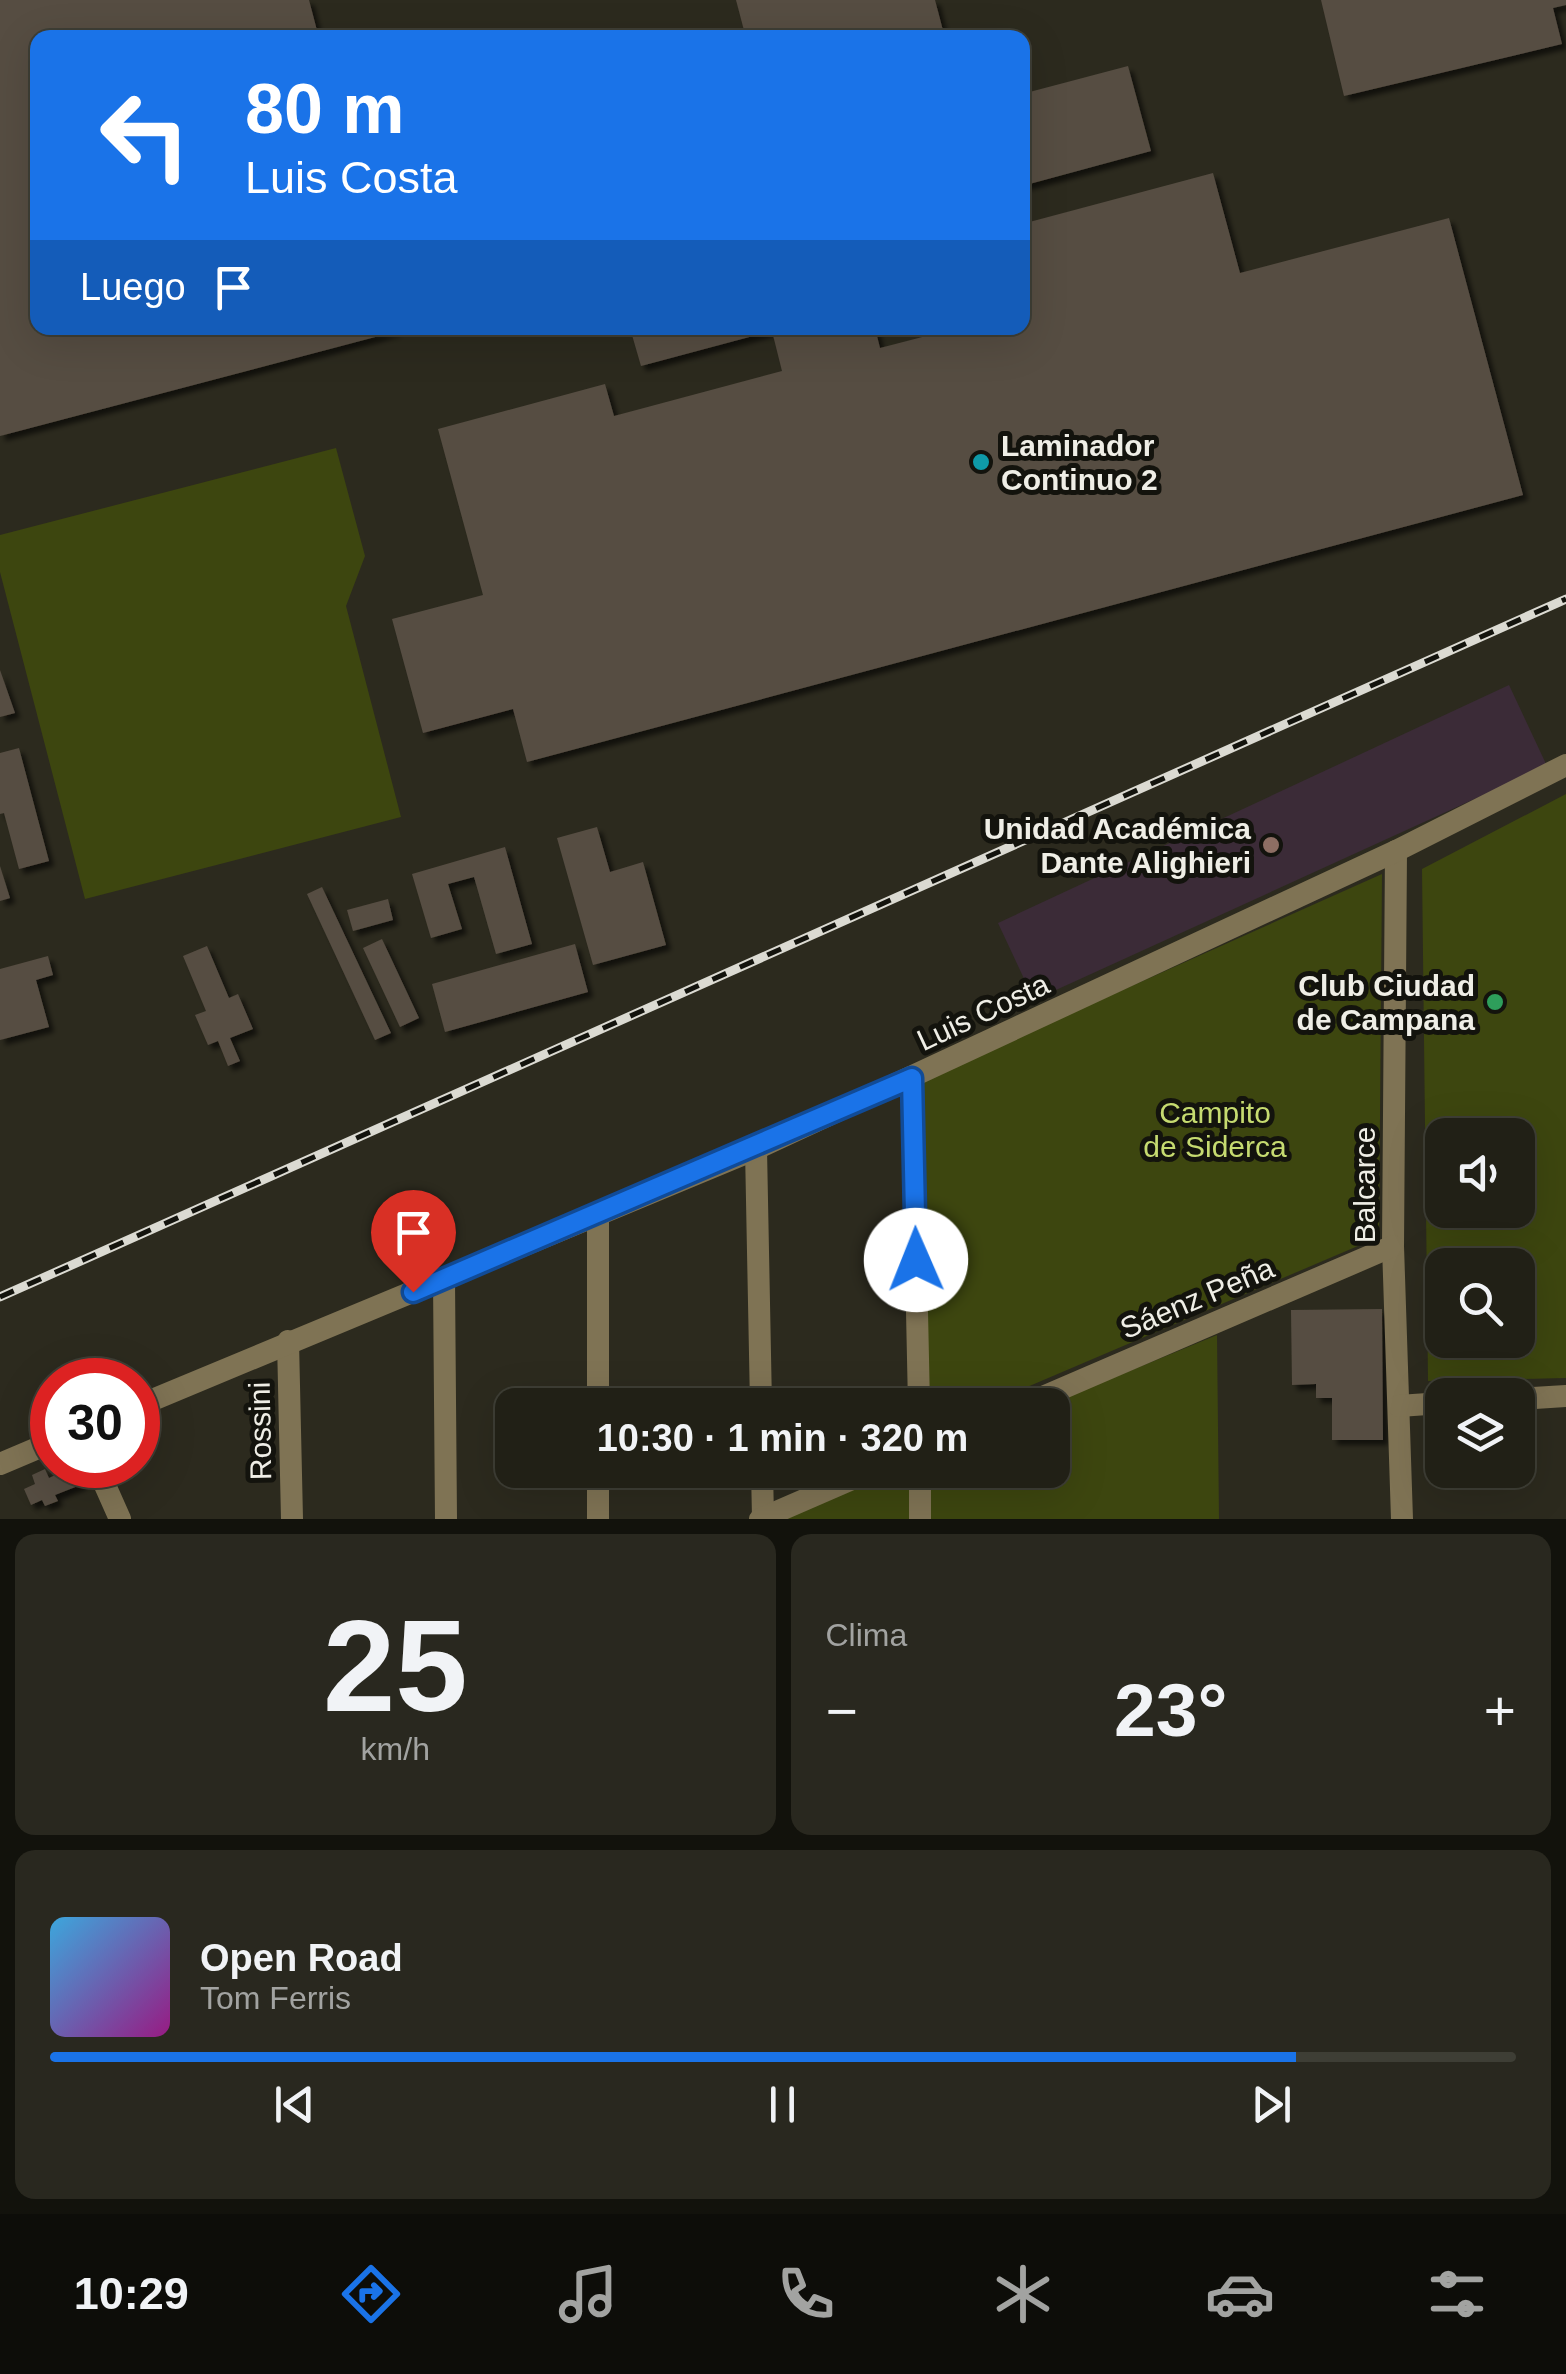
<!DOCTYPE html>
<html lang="es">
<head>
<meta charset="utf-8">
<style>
  :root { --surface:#212016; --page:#29281f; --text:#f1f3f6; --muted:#a2a3a1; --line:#3e3e35; --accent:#1a73e8 }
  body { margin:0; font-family:Helvetica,sans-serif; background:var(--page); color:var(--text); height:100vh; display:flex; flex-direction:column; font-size:38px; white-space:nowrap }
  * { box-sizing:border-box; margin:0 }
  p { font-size:32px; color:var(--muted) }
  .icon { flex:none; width:55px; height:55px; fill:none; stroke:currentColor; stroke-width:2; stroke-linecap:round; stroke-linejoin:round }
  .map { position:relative; height:1519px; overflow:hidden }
  .sheet { display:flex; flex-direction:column; gap:15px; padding:15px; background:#12120c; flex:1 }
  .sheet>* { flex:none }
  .guide { position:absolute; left:30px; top:30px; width:1000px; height:305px; border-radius:20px; box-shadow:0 10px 40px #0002,0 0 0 2px var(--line); background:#1a73e8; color:#fff; overflow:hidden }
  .controls { position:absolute; left:1425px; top:1118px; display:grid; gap:20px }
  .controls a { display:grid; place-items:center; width:110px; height:110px; border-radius:20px; background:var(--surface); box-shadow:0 10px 40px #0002,0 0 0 2px var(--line); font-size:50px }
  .speed { position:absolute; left:30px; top:1358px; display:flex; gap:20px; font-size:50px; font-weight:700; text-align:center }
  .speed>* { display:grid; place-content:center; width:130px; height:130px; border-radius:50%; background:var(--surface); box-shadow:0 10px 40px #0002,0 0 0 2px var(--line); line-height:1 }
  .speed .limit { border:15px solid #d22; background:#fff; color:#111 }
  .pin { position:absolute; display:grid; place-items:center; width:85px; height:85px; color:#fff; margin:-102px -42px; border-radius:50% 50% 50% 0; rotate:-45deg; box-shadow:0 0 10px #0007 }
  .pin .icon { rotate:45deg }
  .me { position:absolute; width:110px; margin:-55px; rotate:359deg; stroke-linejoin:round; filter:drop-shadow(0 0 8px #0008) }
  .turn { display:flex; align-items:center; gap:35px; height:210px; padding:0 50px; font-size:45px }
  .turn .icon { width:130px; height:130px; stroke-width:2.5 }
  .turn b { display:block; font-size:70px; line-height:85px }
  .then { display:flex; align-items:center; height:95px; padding:0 50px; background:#0003; gap:20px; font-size:38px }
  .big { font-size:75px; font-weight:700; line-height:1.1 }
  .sheet .card { flex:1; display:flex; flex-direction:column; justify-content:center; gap:15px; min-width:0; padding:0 35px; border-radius:20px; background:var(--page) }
  .sheet .dial { align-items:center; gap:0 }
  .dial b { font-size:130px; line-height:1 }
  .song { display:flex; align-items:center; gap:30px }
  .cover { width:120px; height:120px; border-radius:15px; background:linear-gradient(135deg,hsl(200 70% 55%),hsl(310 70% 35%)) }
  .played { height:10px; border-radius:5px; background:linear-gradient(90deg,var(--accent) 85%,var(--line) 85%) }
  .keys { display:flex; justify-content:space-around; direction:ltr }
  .heat { display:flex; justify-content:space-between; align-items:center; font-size:55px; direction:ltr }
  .sheet .tiles { flex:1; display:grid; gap:15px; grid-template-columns:1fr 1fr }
  .card:last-child { grid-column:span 2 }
  .trip { position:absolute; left:495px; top:1388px; width:575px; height:100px; border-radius:20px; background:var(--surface); box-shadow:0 10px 40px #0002,0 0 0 2px var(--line); font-weight:700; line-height:100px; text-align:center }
  .menu { display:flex; height:160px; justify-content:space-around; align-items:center; background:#0d0d09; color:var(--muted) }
  .menu .icon { width:70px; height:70px }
  .menu .selected { color:var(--accent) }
  .menu b { font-size:45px; color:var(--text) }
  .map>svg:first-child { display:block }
  .education { fill:#3b2b37 }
  .green { fill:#3d460f; fill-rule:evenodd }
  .building { fill:#564d42; filter:url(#shadow) }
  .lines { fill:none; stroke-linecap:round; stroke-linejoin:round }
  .minor { stroke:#7f7354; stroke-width:22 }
  .rail-casing { stroke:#dbdad2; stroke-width:9 }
  .rail { stroke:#13130d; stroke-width:5; stroke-dasharray:15; stroke-linecap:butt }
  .route-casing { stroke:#114b97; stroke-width:25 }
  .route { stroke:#1a73e8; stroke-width:18 }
  .culture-dot { fill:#0f9aa8; stroke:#13130d; stroke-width:4 }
  .education-dot { fill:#8d6e63; stroke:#13130d; stroke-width:4 }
  .leisure-dot { fill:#2e9e5b; stroke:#13130d; stroke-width:4 }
  .labels { text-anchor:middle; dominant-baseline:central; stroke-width:10; stroke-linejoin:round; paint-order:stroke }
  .poi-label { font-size:30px; font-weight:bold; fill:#efeee6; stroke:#13130d; text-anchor:end }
  .street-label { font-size:30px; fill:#efeee6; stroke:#13130d }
  .park-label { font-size:30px; fill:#c6db70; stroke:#13130d }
</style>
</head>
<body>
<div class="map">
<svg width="1566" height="1519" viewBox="0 0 1566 1519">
  <defs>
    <filter id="shadow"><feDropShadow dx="5" dy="5" stdDeviation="2.5" flood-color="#0009"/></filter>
  </defs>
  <rect width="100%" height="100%" fill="#2c2a1e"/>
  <path class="education" d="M1509 685 1547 766 1034 1000 998 923Z"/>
  <g class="green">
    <path d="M336 448 365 556 346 606 401 817 85 899 0 572V535Z"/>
    <path d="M1566 794V1378L1428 1381 1422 869ZM1518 1135V1210H1442V1135ZM1518 1265V1340H1442V1265Z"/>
    <path d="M1382 874 1379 1237 985 1405H929L919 1081Z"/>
    <path d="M1217 1335 1219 1519H926L924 1470H1052V1405H1047Z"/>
    <path d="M892 1470 911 1474 914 1519H779Z"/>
  </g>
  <g class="building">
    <path d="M0 0H309L319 38H38V328L398 331 0 436Z"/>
    <path d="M736 0H935L945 38H746Z"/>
    <path d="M1321 0H1566V5L1553 8 1562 44 1344 96Z"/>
    <path d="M1128 66 1151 151 1022 186V94Z"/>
    <path d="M1213 173 1240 273 1449 218 1523 495 527 762 513 709 423 733 392 619 483 595 438 429 605 384 614 416 782 371 772 331 641 366 630 328H875L880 348 957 328H1022V224Z"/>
    <path d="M0 670 15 713 0 717Z"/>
    <path d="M19 748 49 861 19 869 4 813 0 814V753Z"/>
    <path d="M597 827 610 872 643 862 666 945 593 965 557 838Z"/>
    <path d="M505 847 532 944 496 954 474 877 448 884 462 929 431 938 412 874Z"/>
    <path d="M0 866 10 898 0 901Z"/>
    <path d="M322 887 391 1033 375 1040 307 894Z"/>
    <path d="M388 899 393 920 353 931 347 910Z"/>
    <path d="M382 939 419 1018 400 1027 363 948Z"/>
    <path d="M575 944 588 992 445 1032 432 984Z"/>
    <path d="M207 946 229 998 238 994 253 1029 230 1038 240 1061 228 1066 218 1041 208 1045 195 1015 206 1011 183 956Z"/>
    <path d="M48 956 53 975 36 980 49 1027 0 1040V969Z"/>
    <path d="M1382 1309 1383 1440H1332V1398H1316V1384L1292 1385 1291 1310Z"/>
    <path d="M75 1466 83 1484 55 1495 58 1501 45 1506 42 1500 31 1505 24 1489 35 1484 32 1475 45 1469 49 1478Z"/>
  </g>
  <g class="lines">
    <g class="minor">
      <path d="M1396 851 1393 1246 1402 1519"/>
      <path d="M912 1078 919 1405"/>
      <path d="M756 1149 761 1405"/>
      <path d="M598 1214V1405"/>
      <path d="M444 1280 446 1519"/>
      <path d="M288 1341 292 1519"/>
      <path d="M1518 1399 1566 1396"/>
      <path d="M1024 1405 1393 1246"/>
      <path d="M138 1406 756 1149 1396 851 1566 765"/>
      <path d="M1399 1406 1442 1403"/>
      <path d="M0 1464 52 1442"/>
      <path d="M96 1465 120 1519"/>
      <path d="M598 1470V1519"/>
      <path d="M762 1470 763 1518"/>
      <path d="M920 1470V1519"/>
      <path d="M760 1519 873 1470"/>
    </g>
    <g class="rail-casing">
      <path id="rail" d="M0 1297 1566 599"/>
    </g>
    <use href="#rail" class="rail"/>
  </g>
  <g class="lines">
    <g class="route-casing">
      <path id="route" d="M413 1292 912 1078 916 1260"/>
    </g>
    <use href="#route" class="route"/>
  </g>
  <circle class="culture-dot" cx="981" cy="462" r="10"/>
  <circle class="education-dot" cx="1271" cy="845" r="10"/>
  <circle class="leisure-dot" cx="1495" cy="1002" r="10"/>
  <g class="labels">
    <g class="poi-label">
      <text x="1001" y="445" text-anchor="start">Laminador<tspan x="1001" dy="34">Continuo 2</tspan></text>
      <text x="1251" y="828">Unidad Académica<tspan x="1251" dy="34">Dante Alighieri</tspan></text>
      <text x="1475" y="985">Club Ciudad<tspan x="1475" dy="34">de Campana</tspan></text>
    </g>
    <g class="street-label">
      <text transform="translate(983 1012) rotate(-25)">Luis Costa</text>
      <text transform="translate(1364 1185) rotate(-90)">Balcarce</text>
      <text transform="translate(1197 1298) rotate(-23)">Sáenz Peña</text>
      <text transform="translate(260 1431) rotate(-91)">Rossini</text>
    </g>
    <g class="park-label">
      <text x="1215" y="1112">Campito<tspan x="1215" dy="34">de Siderca</tspan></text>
    </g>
  </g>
</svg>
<div class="controls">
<a><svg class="icon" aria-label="sound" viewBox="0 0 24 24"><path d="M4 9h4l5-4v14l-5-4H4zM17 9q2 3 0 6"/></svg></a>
<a><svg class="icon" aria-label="search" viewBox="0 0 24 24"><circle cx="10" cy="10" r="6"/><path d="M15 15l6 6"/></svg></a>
<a><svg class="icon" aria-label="layers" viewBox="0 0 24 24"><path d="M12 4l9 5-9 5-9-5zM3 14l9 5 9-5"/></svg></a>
</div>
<div class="speed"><div class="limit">30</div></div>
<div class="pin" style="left:413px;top:1292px;background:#d93025"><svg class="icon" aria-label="arrive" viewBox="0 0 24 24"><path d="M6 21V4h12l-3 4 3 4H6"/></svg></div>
<svg class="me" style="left:916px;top:1260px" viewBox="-20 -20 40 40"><circle r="19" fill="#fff"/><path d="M0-13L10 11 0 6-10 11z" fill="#1a73e8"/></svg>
<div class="trip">10:30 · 1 min · 320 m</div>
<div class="guide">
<div class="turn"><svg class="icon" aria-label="left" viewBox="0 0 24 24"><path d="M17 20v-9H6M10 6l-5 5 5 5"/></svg><div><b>80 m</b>Luis Costa</div></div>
<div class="then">Luego<svg class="icon" aria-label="arrive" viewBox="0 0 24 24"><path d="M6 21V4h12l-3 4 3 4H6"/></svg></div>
</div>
</div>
<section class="sheet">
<div class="tiles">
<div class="card dial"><b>25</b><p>km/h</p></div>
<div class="card"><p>Clima</p>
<div class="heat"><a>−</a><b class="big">23°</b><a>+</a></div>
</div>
<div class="card">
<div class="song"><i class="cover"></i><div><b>Open Road</b><p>Tom Ferris</p></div></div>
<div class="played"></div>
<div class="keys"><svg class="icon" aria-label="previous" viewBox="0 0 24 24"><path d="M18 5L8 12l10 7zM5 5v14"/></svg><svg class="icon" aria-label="pause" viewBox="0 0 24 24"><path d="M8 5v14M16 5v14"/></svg><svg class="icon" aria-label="next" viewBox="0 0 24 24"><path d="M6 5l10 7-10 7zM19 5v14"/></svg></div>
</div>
</div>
</section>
<nav class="menu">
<b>10:29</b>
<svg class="icon selected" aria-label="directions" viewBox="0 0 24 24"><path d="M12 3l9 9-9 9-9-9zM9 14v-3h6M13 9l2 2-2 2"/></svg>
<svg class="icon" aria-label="music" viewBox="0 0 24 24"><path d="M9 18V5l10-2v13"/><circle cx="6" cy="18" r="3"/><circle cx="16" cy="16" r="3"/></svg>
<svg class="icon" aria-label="phone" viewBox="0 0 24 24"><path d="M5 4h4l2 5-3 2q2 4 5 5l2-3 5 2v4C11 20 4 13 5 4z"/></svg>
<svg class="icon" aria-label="climate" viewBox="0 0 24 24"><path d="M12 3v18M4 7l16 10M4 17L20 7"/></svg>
<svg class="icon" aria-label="car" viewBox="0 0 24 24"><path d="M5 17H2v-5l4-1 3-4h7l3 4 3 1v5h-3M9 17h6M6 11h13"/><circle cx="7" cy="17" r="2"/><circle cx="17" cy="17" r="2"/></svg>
<svg class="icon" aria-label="filters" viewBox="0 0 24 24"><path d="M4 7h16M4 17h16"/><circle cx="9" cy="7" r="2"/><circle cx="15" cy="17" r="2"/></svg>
</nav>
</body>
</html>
